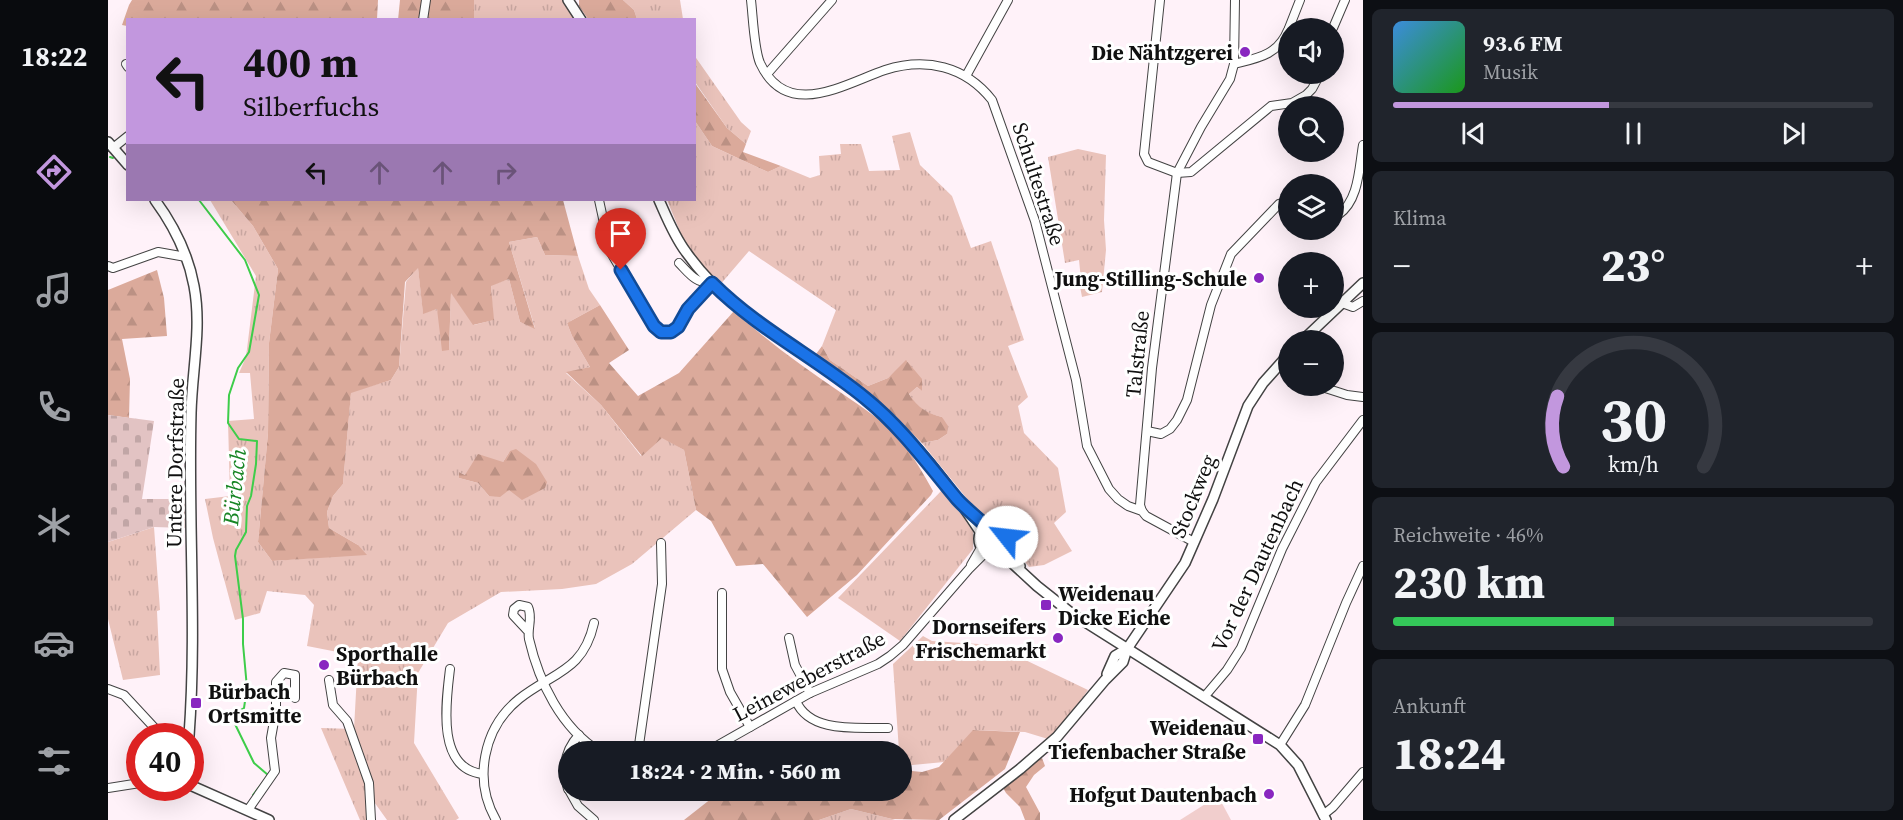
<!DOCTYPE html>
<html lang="de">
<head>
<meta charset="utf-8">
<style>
  :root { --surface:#171b24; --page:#20242c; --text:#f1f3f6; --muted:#9ea1a6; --line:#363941; --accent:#c297de }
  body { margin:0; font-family:"Source Serif 4",serif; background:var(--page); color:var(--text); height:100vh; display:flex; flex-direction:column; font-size:22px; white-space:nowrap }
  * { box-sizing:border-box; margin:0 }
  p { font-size:20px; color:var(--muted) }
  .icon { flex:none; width:33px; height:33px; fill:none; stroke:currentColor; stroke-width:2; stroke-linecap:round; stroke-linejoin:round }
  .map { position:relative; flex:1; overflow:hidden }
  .drawer { display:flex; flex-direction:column; gap:9px; padding:9px; background:#0d0f14; width:540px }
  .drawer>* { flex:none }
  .guide { position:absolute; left:18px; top:18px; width:570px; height:183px; border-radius:0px; box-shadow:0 6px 24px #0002; background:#c297de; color:#111; overflow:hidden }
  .buttons { position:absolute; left:1170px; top:18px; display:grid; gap:12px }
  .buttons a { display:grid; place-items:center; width:66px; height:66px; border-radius:50%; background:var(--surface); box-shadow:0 6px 24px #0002; font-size:30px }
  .speed { position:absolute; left:18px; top:723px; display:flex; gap:12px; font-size:30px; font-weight:700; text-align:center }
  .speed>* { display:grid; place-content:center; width:78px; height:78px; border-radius:50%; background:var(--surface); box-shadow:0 6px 24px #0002; line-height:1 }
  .speed .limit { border:9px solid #d22; background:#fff; color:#111 }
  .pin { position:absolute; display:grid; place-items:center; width:51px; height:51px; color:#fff; margin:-62px -26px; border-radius:50% 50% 50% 0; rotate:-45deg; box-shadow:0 0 6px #0007 }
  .pin .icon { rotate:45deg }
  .me { position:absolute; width:66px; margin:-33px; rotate:299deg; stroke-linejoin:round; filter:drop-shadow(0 0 4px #0008) }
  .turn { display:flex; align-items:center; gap:21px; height:126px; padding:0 18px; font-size:27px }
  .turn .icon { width:78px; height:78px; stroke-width:2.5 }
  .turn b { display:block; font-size:42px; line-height:51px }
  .lanes { display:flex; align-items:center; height:57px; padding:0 18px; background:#0003; justify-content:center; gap:30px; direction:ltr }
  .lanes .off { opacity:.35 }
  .big { font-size:45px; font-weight:800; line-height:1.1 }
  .drawer .widget { flex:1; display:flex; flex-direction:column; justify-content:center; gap:9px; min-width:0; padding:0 21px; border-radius:9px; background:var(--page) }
  .drawer .dial { align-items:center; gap:0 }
  .dial svg { height:156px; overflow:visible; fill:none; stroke:var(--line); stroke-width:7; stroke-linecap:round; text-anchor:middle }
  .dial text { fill:var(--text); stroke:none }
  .song { display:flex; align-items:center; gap:18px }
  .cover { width:72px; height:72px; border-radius:9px; background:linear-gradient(135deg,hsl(210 70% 55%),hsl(120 70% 35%)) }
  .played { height:6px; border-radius:3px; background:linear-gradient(90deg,var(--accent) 45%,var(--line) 45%) }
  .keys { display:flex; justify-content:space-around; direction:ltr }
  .heat { display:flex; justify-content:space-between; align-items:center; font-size:33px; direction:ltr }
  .charge { height:9px; border-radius:4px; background:linear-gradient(90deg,#34c759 46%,var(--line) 0) }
  .trip { position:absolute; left:450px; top:741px; width:354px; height:60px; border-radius:30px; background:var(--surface); box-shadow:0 6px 24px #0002; font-weight:800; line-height:60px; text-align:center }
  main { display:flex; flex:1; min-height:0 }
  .dock { display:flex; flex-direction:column; width:108px; justify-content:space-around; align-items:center; background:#090b0e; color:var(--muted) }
  .dock .icon { width:42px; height:42px }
  .dock .on { color:var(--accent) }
  .dock b { font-size:27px; color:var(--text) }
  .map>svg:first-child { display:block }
  .grass { fill:url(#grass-tufts); fill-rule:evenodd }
  .forest { fill:url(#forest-firs) }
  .cemetery { fill:url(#cemetery-stones) }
  .pitch { fill:#f1cecd }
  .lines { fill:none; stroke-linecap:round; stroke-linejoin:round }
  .stream { stroke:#3ecd4a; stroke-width:2 }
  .minor-casing { stroke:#434343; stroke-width:10 }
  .tertiary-casing { stroke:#434343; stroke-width:12 }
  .minor { stroke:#fff; stroke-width:8 }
  .tertiary { stroke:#fff; stroke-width:9 }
  .route-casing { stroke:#114b97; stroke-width:15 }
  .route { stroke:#1a73e8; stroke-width:10 }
  .poi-dot { fill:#8927c0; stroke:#fff; stroke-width:2 }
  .labels { text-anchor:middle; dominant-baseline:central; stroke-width:6; stroke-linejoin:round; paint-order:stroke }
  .poi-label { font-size:21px; font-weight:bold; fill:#101010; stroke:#fff; text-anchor:end }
  .street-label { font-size:21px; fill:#101010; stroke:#fff }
  .water-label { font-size:22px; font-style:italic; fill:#178524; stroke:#fff }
</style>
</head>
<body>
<main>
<nav class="dock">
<b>18:22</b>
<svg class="icon on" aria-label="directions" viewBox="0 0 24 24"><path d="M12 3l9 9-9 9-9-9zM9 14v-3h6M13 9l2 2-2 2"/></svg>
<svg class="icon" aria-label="music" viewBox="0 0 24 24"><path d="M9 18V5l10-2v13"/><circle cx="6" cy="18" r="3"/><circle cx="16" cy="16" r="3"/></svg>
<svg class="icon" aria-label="phone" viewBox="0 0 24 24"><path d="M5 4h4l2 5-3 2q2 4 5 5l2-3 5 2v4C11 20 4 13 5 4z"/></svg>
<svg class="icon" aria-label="climate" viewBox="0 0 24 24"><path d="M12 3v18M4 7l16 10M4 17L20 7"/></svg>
<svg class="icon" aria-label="car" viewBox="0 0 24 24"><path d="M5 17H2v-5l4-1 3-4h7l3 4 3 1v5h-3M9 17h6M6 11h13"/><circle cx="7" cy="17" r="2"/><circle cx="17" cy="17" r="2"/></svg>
<svg class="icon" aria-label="filters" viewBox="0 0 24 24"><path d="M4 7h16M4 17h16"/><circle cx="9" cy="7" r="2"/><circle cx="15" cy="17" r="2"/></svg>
</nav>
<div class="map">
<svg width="1255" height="820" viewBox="0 0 1255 820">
  <defs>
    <pattern id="grass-tufts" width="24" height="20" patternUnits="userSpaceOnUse" patternTransform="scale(1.5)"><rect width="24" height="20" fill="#eac3bb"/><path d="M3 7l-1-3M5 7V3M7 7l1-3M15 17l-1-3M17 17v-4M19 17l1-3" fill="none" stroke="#c8a6a0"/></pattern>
    <pattern id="forest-firs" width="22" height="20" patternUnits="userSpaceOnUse" patternTransform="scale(1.5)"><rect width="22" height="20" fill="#dbaa9b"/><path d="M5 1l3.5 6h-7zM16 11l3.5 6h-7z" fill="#bb9184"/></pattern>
    <pattern id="cemetery-stones" width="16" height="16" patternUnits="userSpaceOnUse" patternTransform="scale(1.5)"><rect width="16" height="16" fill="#e2c3c3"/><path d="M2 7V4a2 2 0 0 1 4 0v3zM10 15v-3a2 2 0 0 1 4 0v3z" fill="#c1a6a6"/></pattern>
  </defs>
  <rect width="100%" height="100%" fill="#fff2f9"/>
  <g class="grass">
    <path d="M366 0H456L469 19H366Z"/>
    <path d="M515 0H572L575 19H529L526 10Z"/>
    <path d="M586 55 633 122 643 131 638 144 619 128 587 82Z"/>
    <path d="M587 121 604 146 660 172 673 166 702 178 712 175 711 156 733 154 732 144H753L761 171 792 170 784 136 802 132 812 165 844 196 863 248 883 241 916 340 900 346 920 397 910 406 916 433 950 468 958 512 946 523 964 551 936 565 921 567 905 546V536L899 525 894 521 875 515 873 516 814 443 830 440 839 434 834 417C818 413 809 408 801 394L809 387 814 391 799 361 780 378 760 386 722 360 714 346 728 310 641 251 611 286 578 246 559 200H586Z"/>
    <path d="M970 149 998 155 996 220 998 250 994 292 974 297 971 281 973 280 971 260 957 263 940 157Z"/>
    <path d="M102 200H123L145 226 170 269 161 343 160 433 150 542 164 561 204 558 250 545 221 528 219 512 225 496 235 484 243 392 283 380 291 367 298 282 310 267 315 313 329 309 341 350 343 292 366 325 385 320 383 285 401 279 412 322 427 328 401 242 429 237 437 255 470 256 481 289 492 305 459 323 464 336 482 367 458 373 493 405 533 456 554 437 576 450 588 510 524 564 488 584 454 589 393 592 340 623 310 673 306 743 351 818 348 820H279L264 799 262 820H252L213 728 246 729 250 656 199 646 206 605 197 595 159 591 152 613 127 620 105 538 97 499 122 496 120 421 146 419 142 373H131L138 357 148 276ZM402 451 381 496 370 483 351 478V472L357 475 395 462Z"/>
    <path d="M835 489 865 531V549L792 641 730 598Z"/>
    <path d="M46 527 52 610 49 611 52 675 15 680 0 619V542Z"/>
    <path d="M815 636 824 641 886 645 980 690 960 718 940 739 917 732 866 730 836 762 794 766V752L791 751 785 664Z"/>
    <path d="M743 809 784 819 787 820H711Z"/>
  </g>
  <g class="forest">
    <path d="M24 0H270L269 19 20 20 19 26 14 25 21 5Z"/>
    <path d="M292 0H366V19L290 20Z"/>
    <path d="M471 0H515L526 10 529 19H480L471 6Z"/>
    <path d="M586 82 619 128 638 144 635 152 673 166 660 172 604 146 587 121Z"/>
    <path d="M123 200H455L470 256 437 255 429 237 401 242 427 329 412 322 401 279 383 286 386 320 365 325 343 293 341 350 334 351 329 309 315 314 310 268 297 282 291 367 283 380 243 393 235 484 225 496 219 512 221 528 250 545 259 555 164 561 150 542 160 433 161 343 170 269 145 226Z"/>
    <path d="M49 270 56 298 59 336 14 339 22 379 21 418 0 415V290Z"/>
    <path d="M492 305 521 350 501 363 530 396 571 373 626 311C659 341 695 367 732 392 755 408 778 422 796 444 807 459 816 475 825 491L823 495 749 575 699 617 655 564 628 566 603 521 588 510 576 450 554 438 534 456 493 405 458 372 482 367 464 336 459 323Z"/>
    <path d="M714 346 722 360 760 386 780 378 798 360 814 379V391L809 387 801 394C810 408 819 413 834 417L840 426 839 434 830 440 814 443 783 413 764 397 705 358Z"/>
    <path d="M408 449 428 464 439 482 437 488 414 500 401 490 392 497 381 496 370 483 351 478V472L357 475 370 454 395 462 402 451Z"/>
    <path d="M865 730 912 732 897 769 831 820 784 819 743 809 711 820H576L613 791 794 790V770L814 772 831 767Z"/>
    <path d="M934 758 937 766 926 775 918 787 932 813V820H917L912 807 898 793 894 786 919 765Z"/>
  </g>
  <path class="cemetery" d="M0 415 46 421 34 499H78L77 528 46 527 0 542Z"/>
  <path class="pitch" d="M1110 796 1123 820H1072Z"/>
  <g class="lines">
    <g class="stream">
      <path d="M2 157 5 158"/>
      <path d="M91 200 137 260 151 295 141 352 130 368 121 395 120 423 131 439 149 441 148 464 143 496 139 506 138 532 128 550 127 556 135 619V644L139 688 136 708 129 712 125 720 146 763 160 775V777"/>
      <path d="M145 795 156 781"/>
    </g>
    <g class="minor-casing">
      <g id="minor">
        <path d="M643 0C645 17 646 49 652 63 679 121 736 84 777 70 818 57 857 66 884 100L927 221 968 380 979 446 1001 489 1010 499 1020 506 1034 511 1038 516 1086 542"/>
        <path d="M1052 0 1036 154 1040 162 1069 173 1083 172 1163 106 1184 103 1198 95 1204 89 1212 74"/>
        <path d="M315 20 318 0"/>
        <path d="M1181 28 1192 0"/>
        <path d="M1225 28 1237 0"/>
        <path d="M18 64 20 67"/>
        <path d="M1126 64C1150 58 1170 55 1180 30"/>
        <path d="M659 74 724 0"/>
        <path d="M858 76 900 0"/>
        <path d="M5 148 20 136"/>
        <path d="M491 200 502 251 546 326 553 331 563 332 570 327 580 309 604 283"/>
        <path d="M1226 214 1230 215C1251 201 1251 168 1255 145"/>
        <path d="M571 263C581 273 588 284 604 283"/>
        <path d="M0 266 5 268 50 252 78 257"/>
        <path d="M1234 303 1245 307 1255 301"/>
        <path d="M1211 386 1239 395 1255 397"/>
        <path d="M1039 431 1053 434 1062 429 1069 420 1079 400 1103 305 1123 254 1171 204 1180 202"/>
        <path d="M1034 511 1032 505 1044 368 1069 173 1093 127 1122 79 1126 64 1127 0"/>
        <path d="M863 565 874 546"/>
        <path d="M614 593V669L622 692 642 727"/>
        <path d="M419 630 405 615 406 609 411 605 420 607C425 618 419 628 421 639 431 682 453 728 492 752"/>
        <path d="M681 638 687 665 702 693"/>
        <path d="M342 669C338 702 328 769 375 774"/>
        <path d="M221 680 225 705 239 721 261 783 263 820"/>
        <path d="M0 689 16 695 54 736"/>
        <path d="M1097 696 1119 670 1133 648 1174 549 1208 482 1255 420"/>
        <path d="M688 701C702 734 751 727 780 728"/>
        <path d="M1172 745 1197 705 1238 603 1255 566"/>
        <path d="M530 752 554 584 553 543"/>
        <path d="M598 752 702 693 770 664 782 656 795 645 861 569 879 551"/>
        <path d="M0 788 32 783"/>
        <path d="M460 789C454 769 456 751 471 735"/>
        <path d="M461 790 470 806 486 820"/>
        <path d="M140 810 167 771 163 738 168 710V682L176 673 187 675V698"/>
        <path d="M1215 815 1225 807 1255 772"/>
        <path d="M388 820C365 780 375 728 411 699 445 672 475 672 486 623"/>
      </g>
    </g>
    <g class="tertiary-casing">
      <g id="tertiary">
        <path d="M460 0 473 20"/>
        <path d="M0 142 20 165"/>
        <path d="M47 200C66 226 80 253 86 286 94 328 84 370 83 413 80 521 89 629 81 736"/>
        <path d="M551 200C559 218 566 236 578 252 624 318 698 349 758 398 803 436 841 484 873 533"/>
        <path d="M1195 340 1255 283"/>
        <circle cx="885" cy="539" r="14"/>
        <path d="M897 546 912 566"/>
        <path d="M891 551 929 586 963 613 1172 745 1190 765 1218 820"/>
        <path d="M999 674 1007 656 1019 649"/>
        <path d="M82 785 161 820"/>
        <path d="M846 820 912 769 949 737 997 680 1015 662 1019 649 1077 563 1105 499 1140 406 1155 383 1180 355"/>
      </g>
    </g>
    <use href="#minor" class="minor"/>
    <use href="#tertiary" class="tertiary"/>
  </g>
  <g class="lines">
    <g class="route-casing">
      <path id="route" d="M513 270 546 326 553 332H563L570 327 580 309 604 283C650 329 707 357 757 398 793 427 819 463 849 499 858 509 869 517 879 527L883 526 891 527 899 537"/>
    </g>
    <use href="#route" class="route"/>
  </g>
  <g class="poi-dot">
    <circle cx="1137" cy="52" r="6"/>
    <circle cx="1151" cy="278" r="6"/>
    <rect x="932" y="599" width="12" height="12" rx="3"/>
    <circle cx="950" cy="638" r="6"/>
    <circle cx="216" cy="665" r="6"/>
    <rect x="82" y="697" width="12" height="12" rx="3"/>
    <rect x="1144" y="733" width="12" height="12" rx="3"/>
    <circle cx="1161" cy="794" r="6"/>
  </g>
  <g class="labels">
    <g class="poi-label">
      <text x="1125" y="52">Die Nähtzgerei</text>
      <text x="1139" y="278">Jung-Stilling-Schule</text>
      <text x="950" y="593" text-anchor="start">Weidenau<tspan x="950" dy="24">Dicke Eiche</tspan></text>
      <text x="938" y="626">Dornseifers<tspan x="938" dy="24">Frischemarkt</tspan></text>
      <text x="228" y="653" text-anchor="start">Sporthalle<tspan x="228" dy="24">Bürbach</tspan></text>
      <text x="100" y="691" text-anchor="start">Bürbach<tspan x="100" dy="24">Ortsmitte</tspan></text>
      <text x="1138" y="727">Weidenau<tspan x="1138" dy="24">Tiefenbacher Straße</tspan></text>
      <text x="1149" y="794">Hofgut Dautenbach</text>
    </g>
    <g class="street-label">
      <text transform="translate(931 184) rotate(72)">Schultestraße</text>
      <text transform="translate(1029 354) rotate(-84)">Talstraße</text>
      <text transform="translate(67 463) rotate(-89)">Untere Dorfstraße</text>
      <text transform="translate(1085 496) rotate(-68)">Stockweg</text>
      <text transform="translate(1149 565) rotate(-65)">Vor der Dautenbach</text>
      <text transform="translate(701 676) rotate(-28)">Leineweberstraße</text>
    </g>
    <g class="water-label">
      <text transform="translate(126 487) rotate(-84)">Bürbach</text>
    </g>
  </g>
</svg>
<div class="buttons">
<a><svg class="icon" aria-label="sound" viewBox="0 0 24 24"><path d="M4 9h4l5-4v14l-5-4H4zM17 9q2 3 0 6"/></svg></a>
<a><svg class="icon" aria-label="search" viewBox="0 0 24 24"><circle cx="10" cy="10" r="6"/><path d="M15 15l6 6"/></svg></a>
<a><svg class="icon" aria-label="layers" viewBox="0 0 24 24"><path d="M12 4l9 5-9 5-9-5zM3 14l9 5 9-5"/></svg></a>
<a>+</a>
<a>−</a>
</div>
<div class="speed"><div class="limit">40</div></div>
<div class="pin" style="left:513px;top:270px;background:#d93025"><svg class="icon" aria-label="arrive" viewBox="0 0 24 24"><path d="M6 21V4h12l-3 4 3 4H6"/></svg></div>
<svg class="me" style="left:899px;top:537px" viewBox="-20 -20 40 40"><circle r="19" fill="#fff"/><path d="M0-13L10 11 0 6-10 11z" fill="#1a73e8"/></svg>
<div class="trip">18:24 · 2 Min. · 560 m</div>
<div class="guide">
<div class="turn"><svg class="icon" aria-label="left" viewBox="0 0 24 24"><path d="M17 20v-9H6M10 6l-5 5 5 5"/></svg><div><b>400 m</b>Silberfuchs</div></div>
<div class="lanes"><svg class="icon" aria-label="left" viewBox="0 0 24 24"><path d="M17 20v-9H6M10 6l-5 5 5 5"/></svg><svg class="icon off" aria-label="ahead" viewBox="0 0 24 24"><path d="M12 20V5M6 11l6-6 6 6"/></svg><svg class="icon off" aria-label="ahead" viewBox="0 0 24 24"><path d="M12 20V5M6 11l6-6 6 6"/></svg><svg class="icon off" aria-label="right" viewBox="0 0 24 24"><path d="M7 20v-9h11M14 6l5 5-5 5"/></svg></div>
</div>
</div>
<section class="drawer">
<div class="widget">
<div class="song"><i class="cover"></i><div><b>93.6 FM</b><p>Musik</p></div></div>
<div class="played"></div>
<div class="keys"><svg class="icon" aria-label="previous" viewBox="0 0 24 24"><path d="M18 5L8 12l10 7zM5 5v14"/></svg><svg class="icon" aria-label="pause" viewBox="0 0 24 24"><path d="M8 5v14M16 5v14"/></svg><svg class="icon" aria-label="next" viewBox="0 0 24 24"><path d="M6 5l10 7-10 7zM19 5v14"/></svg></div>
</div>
<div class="widget"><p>Klima</p>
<div class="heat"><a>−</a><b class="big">23°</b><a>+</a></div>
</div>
<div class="widget dial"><svg viewBox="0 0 100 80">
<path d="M14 69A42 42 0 1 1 86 69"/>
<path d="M14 69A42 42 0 0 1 11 33" stroke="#c297de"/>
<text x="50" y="56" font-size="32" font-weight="700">30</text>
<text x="50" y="72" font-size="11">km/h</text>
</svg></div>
<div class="widget"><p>Reichweite · 46%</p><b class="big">230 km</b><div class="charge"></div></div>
<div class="widget"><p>Ankunft</p><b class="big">18:24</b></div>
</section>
</main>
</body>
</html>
